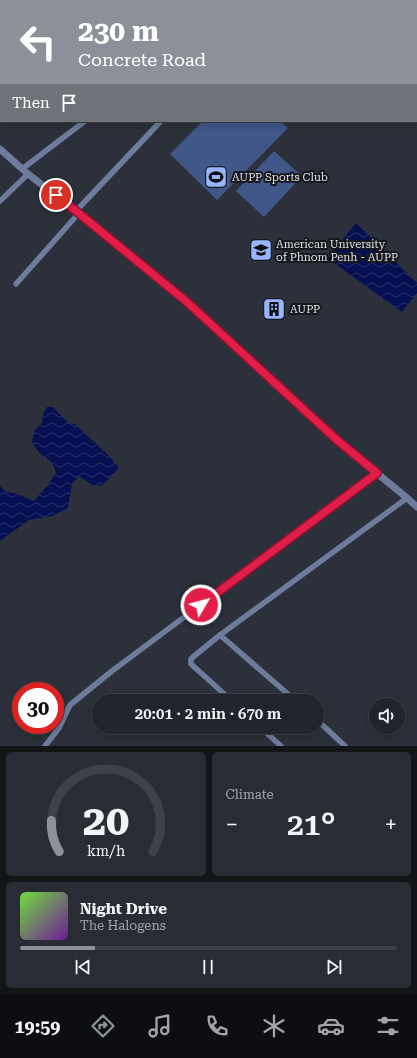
<!DOCTYPE html>
<html lang="en">
<head>
<meta charset="utf-8">
<style>
  :root { --surface:#21242c; --page:#292c34; --text:#f1f3f6; --muted:#a2a4a9; --line:#3e4148; --accent:#8c9099 }
  body { margin:0; font-family:"Roboto Serif",serif; background:var(--page); color:var(--text); height:100vh; display:flex; flex-direction:column; font-size:15px; white-space:nowrap }
  * { box-sizing:border-box; margin:0 }
  p { font-size:13px; color:var(--muted) }
  .icon { flex:none; width:22px; height:22px; fill:none; stroke:currentColor; stroke-width:2; stroke-linecap:round; stroke-linejoin:round }
  .map { position:relative; height:746px; overflow:hidden }
  .panel { display:flex; flex-direction:column; gap:6px; padding:6px; background:#121418; flex:1 }
  .panel>* { flex:none }
  .hud { position:absolute; left:0px; top:0px; width:417px; height:122px; box-shadow:0 2px 10px #0003,0 0 0 1px var(--line); background:#8c9099; color:#fff; overflow:hidden }
  .buttons { position:absolute; left:369px; top:698px; display:grid; gap:8px }
  .buttons a { display:grid; place-items:center; width:36px; height:36px; border-radius:50%; background:var(--surface); box-shadow:0 2px 10px #0003,0 0 0 1px var(--line); font-size:20px }
  .speed { position:absolute; left:12px; top:682px; display:flex; gap:8px; font-size:20px; font-weight:700; text-align:center }
  .speed>* { display:grid; place-content:center; width:52px; height:52px; border-radius:50%; background:var(--surface); box-shadow:0 2px 10px #0003,0 0 0 1px var(--line); line-height:1 }
  .speed .limit { border:6px solid #d22; background:#fff; color:#111 }
  .pin { position:absolute; display:grid; place-items:center; width:34px; height:34px; color:#fff; margin:-17px; border:2px solid #fff; border-radius:50%; box-shadow:0 1px 4px #0007 }
  .me { position:absolute; width:44px; margin:-22px; rotate:53deg; stroke-linejoin:round; filter:drop-shadow(0 0 3px #0008) }
  .turn { display:flex; align-items:center; gap:14px; height:84px; padding:0 12px; font-size:18px }
  .turn .icon { width:52px; height:52px; stroke-width:2.5 }
  .turn b { display:block; font-size:28px; line-height:34px }
  .then { display:flex; align-items:center; height:38px; padding:0 12px; background:#0003; gap:8px; font-size:15px }
  .big { font-size:30px; font-weight:600; line-height:1.1 }
  .panel .card { flex:1; display:flex; flex-direction:column; justify-content:center; gap:6px; min-width:0; padding:0 14px; border-radius:6px; background:var(--page) }
  .panel .dial { align-items:center; gap:0 }
  .dial svg { height:104px; overflow:visible; fill:none; stroke:var(--line); stroke-width:7; stroke-linecap:round; text-anchor:middle }
  .dial text { fill:var(--text); stroke:none }
  .song { display:flex; align-items:center; gap:12px }
  .cover { width:48px; height:48px; border-radius:6px; background:linear-gradient(135deg,hsl(100 70% 55%),hsl(280 70% 35%)) }
  .played { height:4px; border-radius:2px; background:linear-gradient(90deg,var(--accent) 20%,var(--line) 20%) }
  .keys { display:flex; justify-content:space-around; direction:ltr }
  .heat { display:flex; justify-content:space-between; align-items:center; font-size:22px; direction:ltr }
  .panel .tiles { flex:1; display:grid; gap:6px; grid-template-columns:1fr 1fr }
  .card:last-child { grid-column:span 2 }
  .trip { position:absolute; left:92px; top:694px; width:232px; height:40px; border-radius:20px; background:var(--surface); box-shadow:0 2px 10px #0003,0 0 0 1px var(--line); font-weight:600; line-height:40px; text-align:center }
  .tab-bar { display:flex; height:64px; justify-content:space-around; align-items:center; background:#0d0e12; color:var(--muted) }
  .tab-bar .icon { width:28px; height:28px }
  .tab-bar .active { color:var(--accent) }
  .tab-bar b { font-size:18px; color:var(--text) }
  .map>svg:first-child { display:block }
  .green { fill:#41578a }
  .water { fill:url(#water-waves) }
  .lines { fill:none; stroke-linecap:round; stroke-linejoin:round }
  .canal { stroke:#041052; stroke-width:7 }
  .minor { stroke:#6d7c9c; stroke-width:5.5 }
  .tertiary { stroke:#6d7c9c; stroke-width:7 }
  .route-casing { stroke:#92132f; stroke-width:10 }
  .route { stroke:#e11d48; stroke-width:7 }
  .labels { text-anchor:middle; dominant-baseline:central; stroke-width:4; stroke-linejoin:round; paint-order:stroke }
  .poi-label { font-size:11px; fill:#dee1e7; stroke:#16181d; text-anchor:start }
</style>
</head>
<body>
<div class="map">
<svg width="417" height="746" viewBox="0 0 417 746">
  <defs>
    <pattern id="water-waves" width="16" height="10" patternUnits="userSpaceOnUse"><rect width="16" height="10" fill="#041052"/><path d="M0 5q4-4 8 0t8 0" fill="none" stroke="#28326b"/></pattern>
  </defs>
  <rect width="100%" height="100%" fill="#2c303a"/>
  <g class="green">
    <path d="M203 121H280L288 128 217 200 170 154Z"/>
    <path d="M274 151 302 176 264 217 236 191Z"/>
  </g>
  <g class="water">
    <path d="M356 223 417 283V293L402 312 327 258Z"/>
    <path d="M47 407H53L68 423 75 424 108 455 119 468 103 485 94 486 79 476 72 484 68 508 52 516 29 520 0 541V486L6 492 15 493 34 501 47 486 56 473C53 459 48 461 40 453 37 450 34 446 32 442L34 431 42 423 43 414Z"/>
  </g>
  <g class="lines">
    <g class="canal">
      <path d="M237 0 239 1"/>
      <path d="M416 112 417 113"/>
    </g>
    <g class="minor">
      <path d="M9 0 10 1"/>
      <path d="M152 0 153 1"/>
      <path d="M287 0 289 1"/>
      <path d="M54 1 55 0"/>
      <path d="M119 1 120 0"/>
      <path d="M0 14 1 13"/>
      <path d="M416 29 417 30"/>
      <path d="M0 59 1 58"/>
      <path d="M416 81 417 82"/>
      <path d="M0 108 1 107"/>
      <path d="M22 169 85 121"/>
      <path d="M0 201 28 174"/>
      <path d="M76 211 161 121"/>
      <path d="M16 284 79 213"/>
      <path d="M220 635 296 701"/>
      <path d="M232 701 191 664V659L193 657 220 635 407 498"/>
      <path d="M317 720 345 746"/>
      <path d="M260 727 281 746"/>
      <path d="M269 735 276 727"/>
      <path d="M45 746 59 728 70 705 112 671 377 473"/>
    </g>
    <g class="tertiary">
      <path d="M375 0 376 1"/>
      <path d="M416 2 417 1"/>
      <path d="M0 149 28 174 76 211 187 302 337 440 407 498 417 507"/>
    </g>
  </g>
  <g class="lines">
    <g class="route-casing">
      <path id="route" d="M56 195 76 211 187 302 337 440 377 473 201 605"/>
    </g>
    <use href="#route" class="route"/>
  </g>
  <defs>
    <g id="stadium-square" transform="scale(1.15)"><rect x="-9" y="-9" width="18" height="18" rx="4" fill="#97b6fd" stroke="#16181d"/><path d="M0-5a6.5 5 0 1 0 0 10a6.5 5 0 1 0 0-10ZM-3.5-1.8h7v3.6h-7Z" fill="#111"/></g>
    <g id="university-square" transform="scale(1.15)"><rect x="-9" y="-9" width="18" height="18" rx="4" fill="#97b6fd" stroke="#16181d"/><path d="M0-5L7-2L0 1L-7-2ZM-4 1L0 2.5L4 1V4Q0 6-4 4Z" fill="#111"/></g>
    <g id="building-square" transform="scale(1.15)"><rect x="-9" y="-9" width="18" height="18" rx="4" fill="#97b6fd" stroke="#16181d"/><path d="M-4-6H4V6H1V3H-1V6H-4ZM-2.5-4.3h1.7v1.8h-1.7ZM.8-4.3h1.7v1.8H.8ZM-2.5-1h1.7V.8h-1.7ZM.8-1h1.7V.8H.8Z" fill="#111"/></g>
  </defs>
  <g fill-rule="evenodd">
    <use href="#stadium-square" x="216" y="177"/>
    <use href="#university-square" x="261" y="250"/>
    <use href="#building-square" x="274" y="309"/>
  </g>
  <g class="labels">
    <g class="poi-label">
      <text x="232" y="177">AUPP Sports Club</text>
      <text x="276" y="244">American University<tspan x="276" dy="13">of Phnom Penh - AUPP</tspan></text>
      <text x="290" y="309">AUPP</text>
    </g>
  </g>
</svg>
<div class="buttons">
<a><svg class="icon" aria-label="sound" viewBox="0 0 24 24"><path d="M4 9h4l5-4v14l-5-4H4zM17 9q2 3 0 6"/></svg></a>
</div>
<div class="speed"><div class="limit">30</div></div>
<div class="pin" style="left:56px;top:195px;background:#d93025"><svg class="icon" aria-label="arrive" viewBox="0 0 24 24"><path d="M6 21V4h12l-3 4 3 4H6"/></svg></div>
<svg class="me" style="left:201px;top:605px" viewBox="-20 -20 40 40"><circle r="17" fill="#e11d48" stroke="#fff" stroke-width="3"/><path d="M0-11L8 9 0 5-8 9z" fill="#fff"/></svg>
<div class="trip">20:01 · 2 min · 670 m</div>
<div class="hud">
<div class="turn"><svg class="icon" aria-label="left" viewBox="0 0 24 24"><path d="M17 20v-9H6M10 6l-5 5 5 5"/></svg><div><b>230 m</b>Concrete Road</div></div>
<div class="then">Then<svg class="icon" aria-label="arrive" viewBox="0 0 24 24"><path d="M6 21V4h12l-3 4 3 4H6"/></svg></div>
</div>
</div>
<section class="panel">
<div class="tiles">
<div class="card dial"><svg viewBox="0 0 100 80">
<path d="M14 69A42 42 0 1 1 86 69"/>
<path d="M14 69A42 42 0 0 1 8 45" stroke="#8c9099"/>
<text x="50" y="56" font-size="32" font-weight="700">20</text>
<text x="50" y="72" font-size="11">km/h</text>
</svg></div>
<div class="card"><p>Climate</p>
<div class="heat"><a>−</a><b class="big">21°</b><a>+</a></div>
</div>
<div class="card">
<div class="song"><i class="cover"></i><div><b>Night Drive</b><p>The Halogens</p></div></div>
<div class="played"></div>
<div class="keys"><svg class="icon" aria-label="previous" viewBox="0 0 24 24"><path d="M18 5L8 12l10 7zM5 5v14"/></svg><svg class="icon" aria-label="pause" viewBox="0 0 24 24"><path d="M8 5v14M16 5v14"/></svg><svg class="icon" aria-label="next" viewBox="0 0 24 24"><path d="M6 5l10 7-10 7zM19 5v14"/></svg></div>
</div>
</div>
</section>
<nav class="tab-bar">
<b>19:59</b>
<svg class="icon active" aria-label="directions" viewBox="0 0 24 24"><path d="M12 3l9 9-9 9-9-9zM9 14v-3h6M13 9l2 2-2 2"/></svg>
<svg class="icon" aria-label="music" viewBox="0 0 24 24"><path d="M9 18V5l10-2v13"/><circle cx="6" cy="18" r="3"/><circle cx="16" cy="16" r="3"/></svg>
<svg class="icon" aria-label="phone" viewBox="0 0 24 24"><path d="M5 4h4l2 5-3 2q2 4 5 5l2-3 5 2v4C11 20 4 13 5 4z"/></svg>
<svg class="icon" aria-label="climate" viewBox="0 0 24 24"><path d="M12 3v18M4 7l16 10M4 17L20 7"/></svg>
<svg class="icon" aria-label="car" viewBox="0 0 24 24"><path d="M5 17H2v-5l4-1 3-4h7l3 4 3 1v5h-3M9 17h6M6 11h13"/><circle cx="7" cy="17" r="2"/><circle cx="17" cy="17" r="2"/></svg>
<svg class="icon" aria-label="filters" viewBox="0 0 24 24"><path d="M4 7h16M4 17h16"/><circle cx="9" cy="7" r="2"/><circle cx="15" cy="17" r="2"/></svg>
</nav>
</body>
</html>
